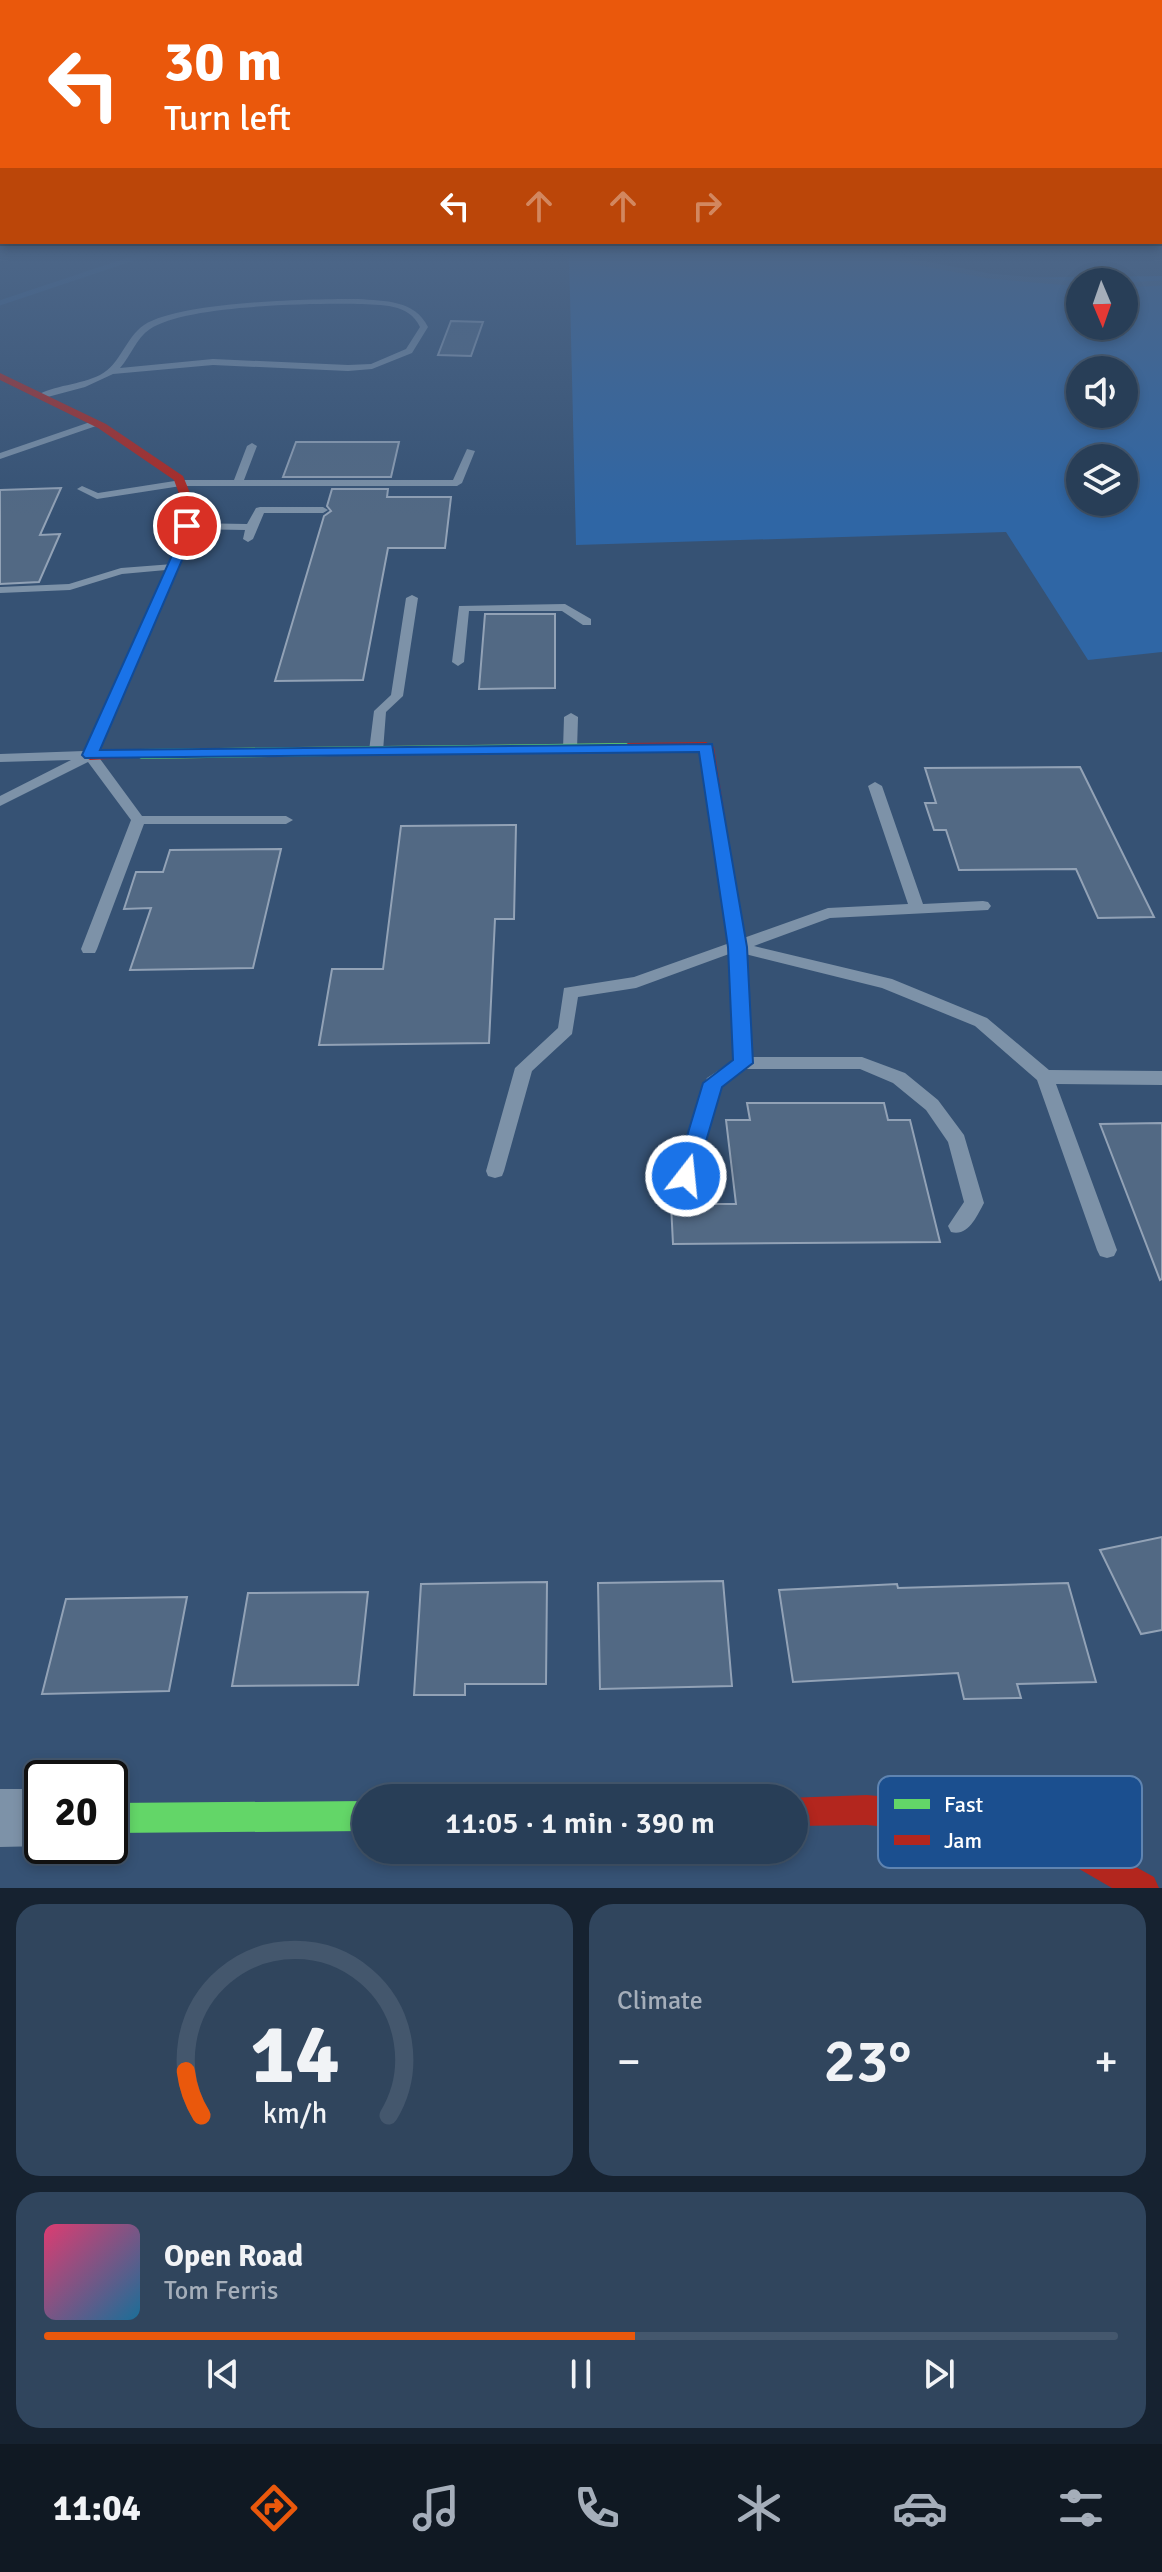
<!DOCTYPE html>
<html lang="en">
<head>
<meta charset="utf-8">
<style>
  :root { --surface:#283e57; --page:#30455d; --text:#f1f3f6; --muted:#a5aeba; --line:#44576d; --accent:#ea580c }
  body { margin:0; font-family:Signika,sans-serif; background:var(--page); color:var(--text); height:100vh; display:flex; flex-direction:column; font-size:30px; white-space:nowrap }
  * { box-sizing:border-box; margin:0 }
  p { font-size:26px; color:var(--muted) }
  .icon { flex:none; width:44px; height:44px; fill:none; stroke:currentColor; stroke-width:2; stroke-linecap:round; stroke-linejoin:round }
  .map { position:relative; height:1888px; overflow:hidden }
  .panel { display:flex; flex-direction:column; gap:16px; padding:16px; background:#162230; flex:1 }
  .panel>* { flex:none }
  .hud { position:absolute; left:0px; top:0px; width:1162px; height:244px; box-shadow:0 4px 12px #0003,0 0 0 2px var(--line); background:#ea580c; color:#fff; overflow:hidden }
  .needle { width:52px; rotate:178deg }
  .tools { position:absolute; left:1066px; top:268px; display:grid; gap:16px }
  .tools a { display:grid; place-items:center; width:72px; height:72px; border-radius:50%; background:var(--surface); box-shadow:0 4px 12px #0003,0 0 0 2px var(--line); font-size:40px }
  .speed { position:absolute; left:24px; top:1760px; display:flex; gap:16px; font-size:40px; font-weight:700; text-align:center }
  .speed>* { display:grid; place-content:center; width:104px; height:104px; border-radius:50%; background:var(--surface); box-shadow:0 4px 12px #0003,0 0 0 2px var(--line); line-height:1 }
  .speed .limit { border:4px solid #111; border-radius:12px; background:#fff; color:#111 }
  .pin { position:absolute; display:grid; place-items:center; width:68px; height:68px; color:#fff; margin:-34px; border:4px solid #fff; border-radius:50%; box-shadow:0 2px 8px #0007 }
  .me { position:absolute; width:88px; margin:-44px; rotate:16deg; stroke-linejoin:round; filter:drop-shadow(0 0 6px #0008) }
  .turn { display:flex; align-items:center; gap:28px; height:168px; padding:0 32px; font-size:36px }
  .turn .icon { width:104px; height:104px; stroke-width:2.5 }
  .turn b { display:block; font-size:56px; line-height:68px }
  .lanes { display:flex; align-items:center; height:76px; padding:0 32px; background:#0003; justify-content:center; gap:40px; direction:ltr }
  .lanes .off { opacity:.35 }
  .big { font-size:60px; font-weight:600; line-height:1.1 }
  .panel .tile { flex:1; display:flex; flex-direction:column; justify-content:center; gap:12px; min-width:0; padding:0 28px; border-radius:24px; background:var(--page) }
  .panel .dial { align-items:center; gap:0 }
  .dial svg { height:208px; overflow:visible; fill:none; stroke:var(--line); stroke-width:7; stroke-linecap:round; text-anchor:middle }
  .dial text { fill:var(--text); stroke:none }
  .song { display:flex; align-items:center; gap:24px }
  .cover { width:96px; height:96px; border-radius:12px; background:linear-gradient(135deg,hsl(340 70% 55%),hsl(200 70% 35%)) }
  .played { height:8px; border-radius:4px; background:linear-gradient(90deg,var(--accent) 55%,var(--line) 55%) }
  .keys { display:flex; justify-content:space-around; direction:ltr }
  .heat { display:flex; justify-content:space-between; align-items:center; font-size:44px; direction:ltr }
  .panel .tiles { flex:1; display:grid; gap:16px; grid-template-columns:1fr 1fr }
  .tile:last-child { grid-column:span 2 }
  .trip { position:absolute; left:352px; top:1784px; width:456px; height:80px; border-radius:40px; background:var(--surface); box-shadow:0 4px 12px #0003,0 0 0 2px var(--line); font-weight:600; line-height:80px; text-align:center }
  .menu { display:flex; height:128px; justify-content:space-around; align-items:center; background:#101923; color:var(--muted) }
  .menu .icon { width:56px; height:56px }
  .menu .selected { color:var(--accent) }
  .menu b { font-size:36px; color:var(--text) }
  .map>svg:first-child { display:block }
  .green { fill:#2f66a5; fill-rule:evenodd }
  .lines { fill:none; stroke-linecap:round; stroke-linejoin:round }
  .stream { stroke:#3b618d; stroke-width:5 }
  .building { fill:#526984; stroke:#92a2b6; stroke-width:2 }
  .lane { fill:#7d92a8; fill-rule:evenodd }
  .street { fill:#7d92a8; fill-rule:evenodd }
  .fast { fill:#63d668; fill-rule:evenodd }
  .jam { fill:#b3261e; fill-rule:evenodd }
  .route { fill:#1a73e8; stroke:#114b97; stroke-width:2 }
  .key { fill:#1b4f8f; stroke:#5f84b1; stroke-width:2 }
  .key-label { font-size:22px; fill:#fff }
</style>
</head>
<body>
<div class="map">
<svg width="1162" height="1888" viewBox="0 0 1162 1888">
  <rect width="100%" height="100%" fill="#365274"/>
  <path class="green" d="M876 253 1003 278 1162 276V652L1088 660 1006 532 576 545 569 254H108ZM1080 282H1124V326H1080ZM1080 370H1124V414H1080ZM1080 458H1124V502H1080Z"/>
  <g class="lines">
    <g class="stream">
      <path d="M868 253 989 276 1080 284"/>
      <path d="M1124 285 1162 283"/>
      <path d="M0 303 149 253"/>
    </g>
  </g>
  <g class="building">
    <path d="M451 321 483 322 471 356 438 355Z"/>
    <path d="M296 442H399L391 477H283Z"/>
    <path d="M61 488 40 535 60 534 39 582 0 584V490Z"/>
    <path d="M332 489H388L387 497H451L445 548H388L363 680 275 681 324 516 331 511 327 506Z"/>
    <path d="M485 614H555V688L479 689Z"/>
    <path d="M1080 767 1154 917 1098 918 1076 869 959 870 946 830H934L925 803H936L925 768Z"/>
    <path d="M516 825 514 919H495L489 1043 319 1045 332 969H383L401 826Z"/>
    <path d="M281 849 253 968 130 970 151 908 124 909 136 872H163L170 850Z"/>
    <path d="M747 1103H884L888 1120H910L940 1242 673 1244 671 1204H736L726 1120H750Z"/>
    <path d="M1162 1123V1279L1160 1280 1100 1124Z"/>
    <path d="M1162 1537V1630L1141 1634 1100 1550Z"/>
    <path d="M723 1581 732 1686 600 1689 598 1583Z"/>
    <path d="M547 1582 546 1684H465V1695H414L421 1584Z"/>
    <path d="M1068 1583 1096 1682 1017 1684 1021 1698 964 1699 958 1673 793 1682 779 1590 897 1584 898 1588Z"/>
    <path d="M368 1592 358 1685 232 1686 248 1593Z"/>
    <path d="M187 1597 169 1691 42 1694 66 1599Z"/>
  </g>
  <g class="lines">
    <g class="lane">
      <path d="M358 299C385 301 415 300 428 327L412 353 372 369 348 371 213 365 113 374 85 387 40 399 36 396C54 385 80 385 100 375 121 364 125 338 144 325 182 301 311 299 358 299ZM358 304C381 305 409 303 420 327L406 349 371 364 348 365 213 359 120 368C131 356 136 338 150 329 185 305 313 303 358 304Z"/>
      <path d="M96 420 101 423 99 425 0 459V453Z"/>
      <path d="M252 443 257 446 244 480H453L467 449 475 451 462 483 457 486H181L97 499 77 489 82 486 98 493 181 480H234L247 446Z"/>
      <path d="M260 507H323L328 510 323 513H264L253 539 248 542 243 539 245 530 187 529 182 526 187 523 247 524 256 508Z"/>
      <path d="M173 564 177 565V569L122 574 70 590 0 593V587L69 584 121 568Z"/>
      <path d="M412 595 418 598 403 696 386 712 383 751 376 755 369 751 374 711 391 695 406 598Z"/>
      <path d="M565 604 591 619V625H583L562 611H469L464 662 458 666 452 662 459 606Z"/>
      <path d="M571 713 578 717 577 749 570 753 563 749 564 717Z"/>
      <path d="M84 751 95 752 142 816H286L293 820 286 824H144L97 949 95 953H83L81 949 131 820 88 762 0 806V796L71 760 0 762V754Z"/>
      <path d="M875 782 882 786 923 904 983 901 988 902 991 906 988 910 830 918 754 946 892 979 987 1018 1049 1070 1162 1071V1085L1056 1084 1117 1250 1114 1256 1107 1258 1100 1256 1097 1250 1037 1080 975 1026 882 988 745 954 751 1057H862L905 1073 938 1100 964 1135 984 1203C977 1216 968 1237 951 1232L948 1226 964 1202 948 1142 926 1110 893 1083 860 1069H746L721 1087 695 1176 693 1181 686 1184 679 1181 677 1176 704 1083 707 1078 734 1060 729 954 636 988 578 997 572 1034 532 1071 504 1171 502 1176 495 1178 488 1176 486 1171 515 1068 558 1028 564 988 634 977 828 908 908 904 868 786Z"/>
    </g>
    <path class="street" d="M0 1789H42L44 1846 0 1847Z"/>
    <g class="fast">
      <path d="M628 743 633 745V751L141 759 133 754 141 749Z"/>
      <path d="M366 1801V1831L110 1833V1803Z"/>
    </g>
    <g class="jam">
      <path d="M0 373 106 424 183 476 197 510 186 551 100 750 141 749 146 751V757L90 760 82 755 174 551 185 510 174 480 98 428 0 380Z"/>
      <path d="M706 742 714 747 746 947 737 953 728 947 699 752 628 753 620 748 628 743Z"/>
      <path d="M867 1795 1035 1811 1154 1877 1159 1888H1112L1031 1841 867 1825 794 1826V1798H788Z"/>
    </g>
  </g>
  <linearGradient id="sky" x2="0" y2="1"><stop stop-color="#1e2d40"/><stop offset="0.49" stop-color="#4c6688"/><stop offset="1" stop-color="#4c6688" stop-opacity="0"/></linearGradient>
  <rect width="1162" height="517" fill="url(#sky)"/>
  <path class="route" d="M187 523 193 526 186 551 100 750 712 744 747 947 753 1063 722 1087 694 1182H679L675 1176 703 1083 733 1060 728 947 699 752 85 758 82 755 174 551 181 526Z"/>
  <rect x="878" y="1776" width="264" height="92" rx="12" class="key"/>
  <rect x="894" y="1799" width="36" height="10" fill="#63d668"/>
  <rect x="894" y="1835" width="36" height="10" fill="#b3261e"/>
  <g class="key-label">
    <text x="944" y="1812">Fast</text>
    <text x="944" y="1848">Jam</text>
  </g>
</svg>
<div class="tools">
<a><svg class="needle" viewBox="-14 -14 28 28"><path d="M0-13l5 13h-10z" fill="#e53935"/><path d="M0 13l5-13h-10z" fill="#a5aeba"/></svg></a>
<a><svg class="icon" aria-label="sound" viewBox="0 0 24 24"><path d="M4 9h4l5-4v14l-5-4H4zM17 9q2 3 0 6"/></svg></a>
<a><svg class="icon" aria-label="layers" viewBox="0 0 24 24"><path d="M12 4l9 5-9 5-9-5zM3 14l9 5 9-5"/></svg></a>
</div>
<div class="speed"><div class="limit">20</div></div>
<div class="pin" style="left:187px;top:526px;background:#d93025"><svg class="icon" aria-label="arrive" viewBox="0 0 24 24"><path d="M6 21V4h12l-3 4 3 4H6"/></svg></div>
<svg class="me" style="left:686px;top:1176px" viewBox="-20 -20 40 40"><circle r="17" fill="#1a73e8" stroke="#fff" stroke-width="3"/><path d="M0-11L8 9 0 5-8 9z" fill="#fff"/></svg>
<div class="trip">11:05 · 1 min · 390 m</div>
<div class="hud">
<div class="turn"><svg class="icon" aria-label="left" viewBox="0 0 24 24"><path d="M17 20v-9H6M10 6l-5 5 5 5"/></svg><div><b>30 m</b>Turn left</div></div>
<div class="lanes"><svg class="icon" aria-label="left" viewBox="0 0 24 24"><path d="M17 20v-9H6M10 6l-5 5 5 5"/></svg><svg class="icon off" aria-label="ahead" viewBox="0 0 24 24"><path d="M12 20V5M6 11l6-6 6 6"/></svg><svg class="icon off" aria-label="ahead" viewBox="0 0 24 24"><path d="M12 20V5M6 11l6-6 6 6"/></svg><svg class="icon off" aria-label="right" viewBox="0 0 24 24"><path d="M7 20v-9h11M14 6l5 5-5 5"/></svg></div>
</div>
</div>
<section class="panel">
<div class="tiles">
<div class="tile dial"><svg viewBox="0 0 100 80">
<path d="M14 69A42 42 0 1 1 86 69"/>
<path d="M14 69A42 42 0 0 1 8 52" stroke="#ea580c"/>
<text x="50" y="56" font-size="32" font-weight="700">14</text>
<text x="50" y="72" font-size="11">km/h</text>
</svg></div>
<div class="tile"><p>Climate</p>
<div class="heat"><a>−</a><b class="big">23°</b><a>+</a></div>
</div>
<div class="tile">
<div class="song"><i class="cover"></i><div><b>Open Road</b><p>Tom Ferris</p></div></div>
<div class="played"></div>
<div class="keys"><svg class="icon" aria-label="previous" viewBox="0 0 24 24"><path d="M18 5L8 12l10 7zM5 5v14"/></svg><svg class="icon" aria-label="pause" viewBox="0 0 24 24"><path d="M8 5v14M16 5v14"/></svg><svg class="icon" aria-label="next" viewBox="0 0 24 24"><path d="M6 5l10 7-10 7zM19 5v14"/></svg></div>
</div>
</div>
</section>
<nav class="menu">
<b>11:04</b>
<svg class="icon selected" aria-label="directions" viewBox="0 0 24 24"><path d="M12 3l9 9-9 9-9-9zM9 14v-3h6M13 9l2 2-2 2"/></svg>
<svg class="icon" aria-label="music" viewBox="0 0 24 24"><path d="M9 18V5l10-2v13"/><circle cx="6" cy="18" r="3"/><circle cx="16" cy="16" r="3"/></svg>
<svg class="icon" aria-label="phone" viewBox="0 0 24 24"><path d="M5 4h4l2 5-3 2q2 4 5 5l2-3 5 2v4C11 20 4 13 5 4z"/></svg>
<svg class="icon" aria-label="climate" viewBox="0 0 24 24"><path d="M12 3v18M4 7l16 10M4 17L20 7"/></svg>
<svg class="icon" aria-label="car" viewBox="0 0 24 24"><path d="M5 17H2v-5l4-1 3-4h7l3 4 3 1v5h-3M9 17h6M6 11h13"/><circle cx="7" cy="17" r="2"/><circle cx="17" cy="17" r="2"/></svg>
<svg class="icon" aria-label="filters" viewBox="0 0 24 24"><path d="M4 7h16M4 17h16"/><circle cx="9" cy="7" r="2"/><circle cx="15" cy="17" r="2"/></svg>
</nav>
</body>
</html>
